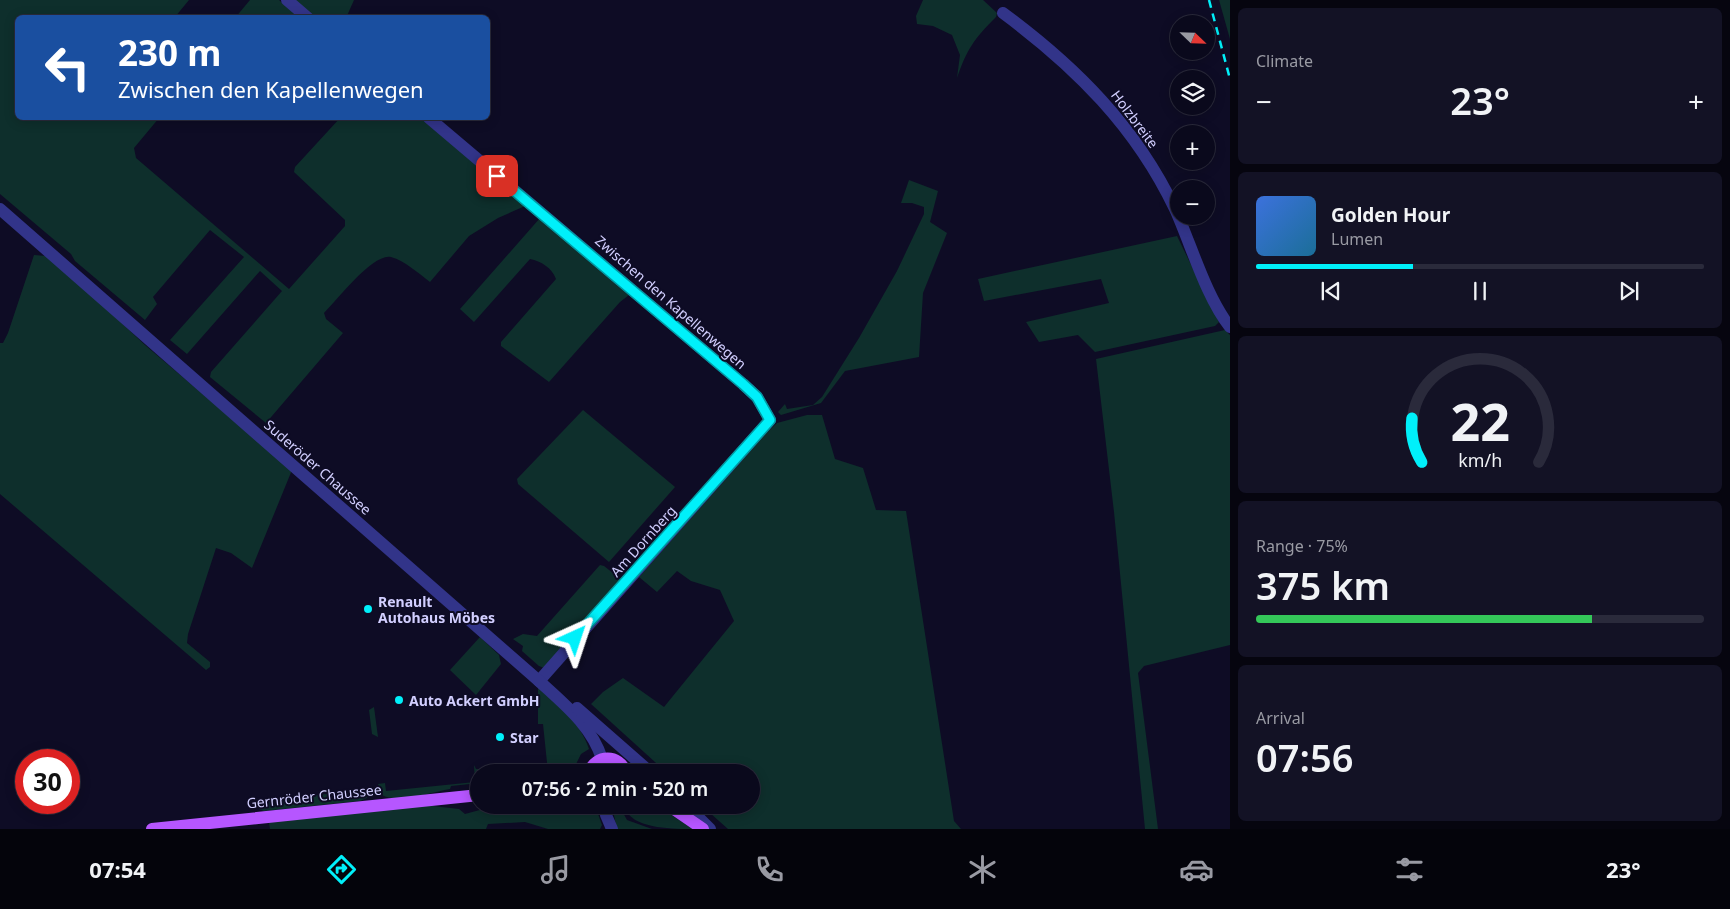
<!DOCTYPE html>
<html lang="en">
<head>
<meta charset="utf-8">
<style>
  :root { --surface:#0a091c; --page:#131225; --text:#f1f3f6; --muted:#999aa3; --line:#2a2a3b; --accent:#00f0fa }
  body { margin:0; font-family:"Noto Sans",sans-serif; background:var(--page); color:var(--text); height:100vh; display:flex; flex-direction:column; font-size:19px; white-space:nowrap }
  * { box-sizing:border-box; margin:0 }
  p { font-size:16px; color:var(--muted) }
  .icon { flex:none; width:28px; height:28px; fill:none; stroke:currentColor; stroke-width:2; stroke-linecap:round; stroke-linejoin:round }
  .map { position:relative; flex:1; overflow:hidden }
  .sheet { display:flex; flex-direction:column; gap:8px; padding:8px; background:#06050f; width:500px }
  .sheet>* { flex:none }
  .guide { position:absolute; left:15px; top:15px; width:475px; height:105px; border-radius:8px; box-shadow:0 2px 12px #0003,0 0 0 1px var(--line); background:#1a4fa0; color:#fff; overflow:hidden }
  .needle { width:32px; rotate:113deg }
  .fabs { position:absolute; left:1170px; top:15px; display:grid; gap:10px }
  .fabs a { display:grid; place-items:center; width:45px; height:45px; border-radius:50%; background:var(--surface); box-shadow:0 2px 12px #0003,0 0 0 1px var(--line); font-size:25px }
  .speed { position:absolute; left:15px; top:749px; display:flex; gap:10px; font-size:25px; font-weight:700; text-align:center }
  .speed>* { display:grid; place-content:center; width:65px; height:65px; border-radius:50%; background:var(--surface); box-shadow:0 2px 12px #0003,0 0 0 1px var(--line); line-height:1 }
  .speed .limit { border:8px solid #d22; background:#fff; color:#111 }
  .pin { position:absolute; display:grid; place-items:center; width:42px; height:42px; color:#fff; margin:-21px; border-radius:10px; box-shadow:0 2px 8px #0006 }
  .me { position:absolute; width:55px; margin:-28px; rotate:42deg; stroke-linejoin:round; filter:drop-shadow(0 0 4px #0008) }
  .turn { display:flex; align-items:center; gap:18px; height:105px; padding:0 20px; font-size:22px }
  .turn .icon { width:65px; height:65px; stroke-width:2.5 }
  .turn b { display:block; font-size:35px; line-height:42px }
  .big { font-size:38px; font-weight:600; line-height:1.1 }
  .sheet .card { flex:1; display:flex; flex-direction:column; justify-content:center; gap:8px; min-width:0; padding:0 18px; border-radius:8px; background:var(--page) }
  .sheet .dial { align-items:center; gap:0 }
  .dial svg { height:130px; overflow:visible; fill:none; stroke:var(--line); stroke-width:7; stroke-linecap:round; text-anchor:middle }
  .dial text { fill:var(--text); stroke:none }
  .song { display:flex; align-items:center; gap:15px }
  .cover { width:60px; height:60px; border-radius:8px; background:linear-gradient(135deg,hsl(220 70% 55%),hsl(200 70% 35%)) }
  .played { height:5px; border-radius:2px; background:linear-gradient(90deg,var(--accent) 35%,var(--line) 35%) }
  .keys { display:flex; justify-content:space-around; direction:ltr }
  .heat { display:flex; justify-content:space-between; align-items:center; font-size:28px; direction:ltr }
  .charge { height:8px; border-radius:4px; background:linear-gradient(90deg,#34c759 75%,var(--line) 0) }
  .trip { position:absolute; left:470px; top:764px; width:290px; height:50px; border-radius:25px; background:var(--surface); box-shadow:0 2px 12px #0003,0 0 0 1px var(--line); font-weight:600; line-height:50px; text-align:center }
  .tab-bar { display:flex; height:80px; justify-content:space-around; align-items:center; background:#04040b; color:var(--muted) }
  .tab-bar .icon { width:35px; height:35px }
  .tab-bar .selected { color:var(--accent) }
  .tab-bar b { font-size:22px; color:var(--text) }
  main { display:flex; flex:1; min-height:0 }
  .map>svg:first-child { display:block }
  .green { fill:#0e2f2c }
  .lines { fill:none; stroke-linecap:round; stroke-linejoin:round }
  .minor { stroke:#323489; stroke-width:12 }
  .major { stroke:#b656ff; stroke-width:12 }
  .rail { stroke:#00f0fa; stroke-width:2.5; stroke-dasharray:8 6; stroke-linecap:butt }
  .route-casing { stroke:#009ca2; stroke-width:12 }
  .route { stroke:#00f0fa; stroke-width:9 }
  .poi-dot { fill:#00f0fa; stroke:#0e0c25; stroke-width:2 }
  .labels { text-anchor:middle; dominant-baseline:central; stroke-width:4; stroke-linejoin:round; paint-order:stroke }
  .street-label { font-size:14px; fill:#d2cfff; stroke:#0e0c25 }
  .poi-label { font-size:14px; font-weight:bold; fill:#d2cfff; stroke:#0e0c25; text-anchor:start }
</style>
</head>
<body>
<main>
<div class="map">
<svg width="1230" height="829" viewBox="0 0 1230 829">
  <rect width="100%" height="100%" fill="#0e0c25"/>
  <g class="green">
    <path d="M0 0H189L175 17 18 18V118H159L134 148 136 158 289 289 345 226V220L294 172 295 167 340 118H421L525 206 498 218 469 236 430 282C418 273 405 261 391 257 373 253 337 300 324 313L326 319 343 333 266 423 210 377 211 372 282 291 260 271 187 354 170 340 244 257 210 230 153 297 157 304 145 320 75 261 71 254 0 194Z"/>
    <path d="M250 0H279L299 17 235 18Z"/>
    <path d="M293 0H354L346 18 314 17Z"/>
    <path d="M923 0H983L997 13 996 17C974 39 967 49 957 78L960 55 952 35 933 26 917 24 916 16Z"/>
    <path d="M1219 0H1230V39Z"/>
    <path d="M909 180 938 191 930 222 947 233 923 293 919 357 845 371 821 403 781 415 778 412 785 404 787 409 813 405 822 397 859 338 897 271 924 214V207L912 203H901Z"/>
    <path d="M540 218 629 295 620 302 549 382 501 346V342L556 279C552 268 541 261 530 259L474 322 460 309Z"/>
    <path d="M1177 236 1219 322 1215 326 1095 352 1078 335 1039 342 1026 322 1109 303 1101 279 984 301 978 279Z"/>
    <path d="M34 255 46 256 96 299 145 345 292 470 252 568 231 553 216 548 188 634 187 643 210 662V667L206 670 0 494V343H3L8 333Z"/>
    <path d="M1225 330 1230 335V645L1144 666 1138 673 1158 829H1145L1114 512 1096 359Z"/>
    <path d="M583 410 675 487 609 562 518 484 517 479Z"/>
    <path d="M807 415H822L835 459 863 468 876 510 906 511 954 821 961 829H728L701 805H751V772H666L591 704 603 692 623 678 664 707 734 621 720 590 691 581 677 571 657 592 639 577 765 434 777 423Z"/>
    <path d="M600 565 604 566 623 581 544 668 539 666 522 651 523 646 513 639 523 634 537 636Z"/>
    <path d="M480 637 499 655 501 664 476 695 450 670Z"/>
    <path d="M538 688C558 706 581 723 589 749L581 754 573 770 548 772 543 724H538Z"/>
    <path d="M374 707 378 737 372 734 369 710Z"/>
    <path d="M474 765 476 769H483L488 772H479V783L451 786 450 789C432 792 397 804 382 795L378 784 385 783 386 791 475 782Z"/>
    <path d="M359 790 368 794 367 798 360 801 264 811 259 809 255 797 261 802Z"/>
    <path d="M424 805 459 809 465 814 498 805H585L597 811 602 825 600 829H548L525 822 488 824 486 829H270L269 822Z"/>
    <path d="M629 805H656L693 829C675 829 637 829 627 812Z"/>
    <path d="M621 809 627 820 652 829H617L613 811Z"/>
  </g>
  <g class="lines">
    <g class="minor">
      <path d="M287 0 308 18"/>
      <path d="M1003 13C1076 67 1136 127 1175 209 1191 244 1206 297 1230 327"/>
      <path d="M429 118 743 384 757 397 770 420 539 681"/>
      <path d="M0 209 539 681C564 704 592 726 602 759"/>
      <path d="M577 708 650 772"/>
      <path d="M606 805V815L612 829"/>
      <path d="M686 805 710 829"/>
    </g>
    <g class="major">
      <path d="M589 772C596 754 619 754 626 772"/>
      <path d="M668 805 703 829"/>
      <path d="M152 829 479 795"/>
    </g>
    <path class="rail" d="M1209 0 1230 79"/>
  </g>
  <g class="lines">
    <g class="route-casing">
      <path id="route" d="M497 176 743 384 757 397 770 420 575 638"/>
    </g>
    <use href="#route" class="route"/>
  </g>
  <g class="poi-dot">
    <circle cx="368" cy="609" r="5"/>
    <circle cx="399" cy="700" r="5"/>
    <circle cx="500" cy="737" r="5"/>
  </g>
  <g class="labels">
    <g class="street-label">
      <text transform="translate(1135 119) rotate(53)">Holzbreite</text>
      <text transform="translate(671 302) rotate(41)">Zwischen den Kapellenwegen</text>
      <text transform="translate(318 467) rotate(41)">Suderöder Chaussee</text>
      <text transform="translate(643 541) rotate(-48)">Am Dornberg</text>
      <text transform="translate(314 796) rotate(-6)">Gernröder Chaussee</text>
    </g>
    <g class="poi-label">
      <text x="378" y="601">Renault<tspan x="378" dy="16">Autohaus Möbes</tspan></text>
      <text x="409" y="700">Auto Ackert GmbH</text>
      <text x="510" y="737">Star</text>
    </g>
  </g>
</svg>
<div class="fabs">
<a><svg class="needle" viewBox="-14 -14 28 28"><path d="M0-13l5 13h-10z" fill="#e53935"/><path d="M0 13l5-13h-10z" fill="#999aa3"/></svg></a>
<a><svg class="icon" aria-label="layers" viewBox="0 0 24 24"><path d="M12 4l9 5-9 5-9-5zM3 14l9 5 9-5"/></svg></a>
<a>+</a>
<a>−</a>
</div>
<div class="speed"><div class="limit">30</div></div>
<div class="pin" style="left:497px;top:176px;background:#d93025"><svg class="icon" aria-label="arrive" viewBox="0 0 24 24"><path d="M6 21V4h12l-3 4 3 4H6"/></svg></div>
<svg class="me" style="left:575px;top:638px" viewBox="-20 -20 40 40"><path d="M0-17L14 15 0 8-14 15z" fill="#00f0fa" stroke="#fff" stroke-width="4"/></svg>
<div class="trip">07:56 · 2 min · 520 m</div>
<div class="guide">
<div class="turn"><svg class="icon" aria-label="left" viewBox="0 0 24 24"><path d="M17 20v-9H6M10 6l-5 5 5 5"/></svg><div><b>230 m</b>Zwischen den Kapellenwegen</div></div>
</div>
</div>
<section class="sheet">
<div class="card"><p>Climate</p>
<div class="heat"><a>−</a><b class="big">23°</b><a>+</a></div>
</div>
<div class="card">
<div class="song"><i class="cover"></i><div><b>Golden Hour</b><p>Lumen</p></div></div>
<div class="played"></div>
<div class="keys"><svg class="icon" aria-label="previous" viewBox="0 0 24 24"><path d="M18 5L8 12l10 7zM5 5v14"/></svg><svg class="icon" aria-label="pause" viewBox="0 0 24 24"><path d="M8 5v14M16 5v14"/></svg><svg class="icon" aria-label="next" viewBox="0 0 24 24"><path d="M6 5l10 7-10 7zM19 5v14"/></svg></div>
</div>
<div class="card dial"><svg viewBox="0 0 100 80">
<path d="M14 69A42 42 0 1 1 86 69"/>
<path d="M14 69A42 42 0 0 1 8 42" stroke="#00f0fa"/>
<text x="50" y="56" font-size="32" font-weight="700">22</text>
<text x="50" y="72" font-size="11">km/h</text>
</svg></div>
<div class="card"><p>Range · 75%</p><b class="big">375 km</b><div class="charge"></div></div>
<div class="card"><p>Arrival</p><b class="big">07:56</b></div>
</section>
</main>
<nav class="tab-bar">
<b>07:54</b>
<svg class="icon selected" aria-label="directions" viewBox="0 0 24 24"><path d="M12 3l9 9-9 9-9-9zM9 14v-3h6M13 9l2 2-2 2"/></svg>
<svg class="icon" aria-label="music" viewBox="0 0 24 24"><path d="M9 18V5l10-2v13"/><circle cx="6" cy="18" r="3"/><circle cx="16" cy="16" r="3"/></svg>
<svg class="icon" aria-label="phone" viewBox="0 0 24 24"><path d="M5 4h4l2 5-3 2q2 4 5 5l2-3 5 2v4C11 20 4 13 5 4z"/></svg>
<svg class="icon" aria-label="climate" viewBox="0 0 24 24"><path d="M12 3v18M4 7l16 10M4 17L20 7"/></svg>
<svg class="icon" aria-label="car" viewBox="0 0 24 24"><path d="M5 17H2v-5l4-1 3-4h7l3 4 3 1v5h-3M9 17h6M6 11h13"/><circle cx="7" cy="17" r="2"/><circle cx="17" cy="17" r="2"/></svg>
<svg class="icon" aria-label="filters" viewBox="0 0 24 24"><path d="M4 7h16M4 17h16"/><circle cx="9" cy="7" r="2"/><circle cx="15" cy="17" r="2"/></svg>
<b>23°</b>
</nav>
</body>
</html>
